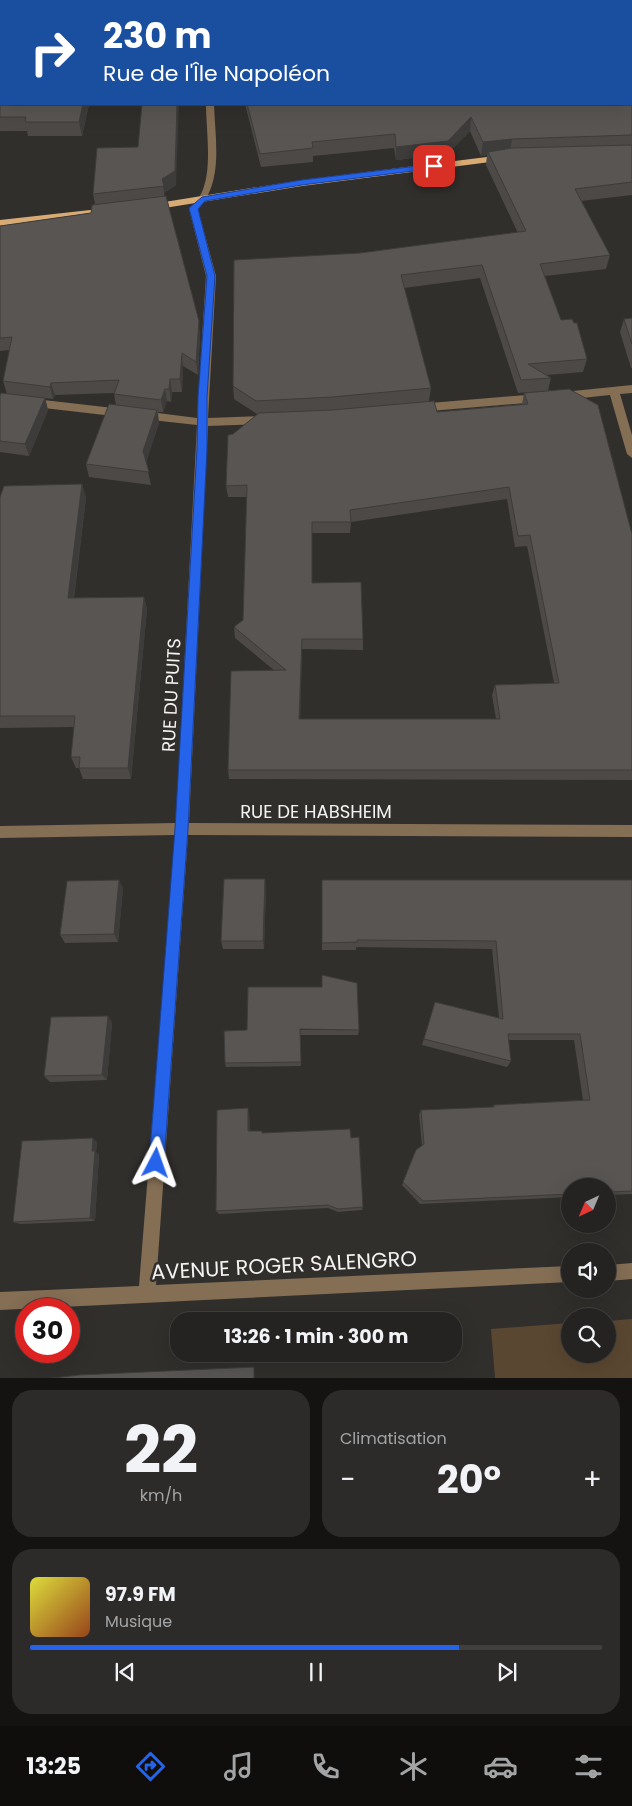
<!DOCTYPE html>
<html lang="fr">
<head>
<meta charset="utf-8">
<style>
  :root { --surface:#252321; --page:#2d2b2a; --text:#f1f3f6; --muted:#a3a4a5; --line:#42403f; --accent:#2563eb }
  body { margin:0; font-family:Poppins,sans-serif; background:var(--page); color:var(--text); height:100vh; display:flex; flex-direction:column; font-size:19px; white-space:nowrap }
  * { box-sizing:border-box; margin:0 }
  p { font-size:16px; color:var(--muted) }
  .icon { flex:none; width:28px; height:28px; fill:none; stroke:currentColor; stroke-width:2; stroke-linecap:round; stroke-linejoin:round }
  .map { position:relative; height:1378px; overflow:hidden }
  .details { display:flex; flex-direction:column; gap:12px; padding:12px; background:#141312; flex:1 }
  .details>* { flex:none }
  .banner { position:absolute; left:0px; top:0px; width:632px; height:105px; box-shadow:0 5px 20px #0002,0 0 0 1px var(--line); background:#1a4fa0; color:#fff; overflow:hidden }
  .needle { width:32px; rotate:224deg }
  .controls { position:absolute; left:561px; top:1178px; display:grid; gap:10px }
  .controls a { display:grid; place-items:center; width:55px; height:55px; border-radius:50%; background:var(--surface); box-shadow:0 5px 20px #0002,0 0 0 1px var(--line); font-size:25px }
  .speed { position:absolute; left:15px; top:1298px; display:flex; gap:10px; font-size:25px; font-weight:700; text-align:center }
  .speed>* { display:grid; place-content:center; width:65px; height:65px; border-radius:50%; background:var(--surface); box-shadow:0 5px 20px #0002,0 0 0 1px var(--line); line-height:1 }
  .speed .limit { border:8px solid #d22; background:#fff; color:#111 }
  .pin { position:absolute; display:grid; place-items:center; width:42px; height:42px; color:#fff; margin:-21px; border-radius:10px; box-shadow:0 2px 8px #0006 }
  .me { position:absolute; width:55px; margin:-28px; rotate:4deg; stroke-linejoin:round; filter:drop-shadow(0 0 4px #0008) }
  .turn { display:flex; align-items:center; gap:18px; height:105px; padding:0 20px; font-size:22px }
  .turn .icon { width:65px; height:65px; stroke-width:2.5 }
  .turn b { display:block; font-size:35px; line-height:42px }
  .big { font-size:38px; font-weight:700; line-height:1.1 }
  .details .tile { flex:1; display:flex; flex-direction:column; justify-content:center; gap:8px; min-width:0; padding:0 18px; border-radius:20px; background:var(--page) }
  .details .dial { align-items:center; gap:0 }
  .dial b { font-size:65px; line-height:1 }
  .song { display:flex; align-items:center; gap:15px }
  .cover { width:60px; height:60px; border-radius:8px; background:linear-gradient(135deg,hsl(60 70% 55%),hsl(20 70% 35%)) }
  .played { height:5px; border-radius:2px; background:linear-gradient(90deg,var(--accent) 75%,var(--line) 75%) }
  .keys { display:flex; justify-content:space-around; direction:ltr }
  .heat { display:flex; justify-content:space-between; align-items:center; font-size:28px; direction:ltr }
  .details .tiles { flex:1; display:grid; gap:12px; grid-template-columns:1fr 1fr }
  .tile:last-child { grid-column:span 2 }
  .trip { position:absolute; left:170px; top:1312px; width:292px; height:50px; border-radius:20px; background:var(--surface); box-shadow:0 5px 20px #0002,0 0 0 1px var(--line); font-weight:700; line-height:50px; text-align:center }
  .tab-bar { display:flex; height:80px; justify-content:space-around; align-items:center; background:#0f0e0d; color:var(--muted) }
  .tab-bar .icon { width:35px; height:35px }
  .tab-bar .active { color:var(--accent) }
  .tab-bar b { font-size:22px; color:var(--text) }
  .map>svg:first-child { display:block }
  .green { fill:#5a4731 }
  .lines { fill:none; stroke-linecap:round; stroke-linejoin:round }
  .minor { fill:#846e54; fill-rule:evenodd }
  .primary { fill:#d9ab74; fill-rule:evenodd }
  .wall { fill:#4c4947; fill-rule:evenodd }
  .shaded-wall { fill:#3e3c3a }
  .building { fill:#585553; stroke:#3e3c3a; fill-rule:evenodd }
  .route { fill:#2563eb; stroke:#184099 }
  .labels { text-anchor:middle; dominant-baseline:central; stroke-width:5; stroke-linejoin:round; paint-order:stroke }
  .street-label { font-size:18px; fill:#f5f3f2; stroke:#312f2c }
  .near-street-label { font-size:21px; fill:#f5f3f2; stroke:#312f2c }
</style>
</head>
<body>
<div class="map">
<svg width="632" height="1379" viewBox="0 0 632 1379">
  <rect width="100%" height="100%" fill="#312f2c"/>
  <path class="green" d="M632 1319V1378H495L491 1329 570 1323V1354H608V1321Z"/>
  <g class="lines">
    <g class="minor">
      <rect x="207" y="0" width="8" height="1"/>
      <path d="M206 104H214C215 139 224 182 198 209L216 276 208 418 266 416 271 420 266 424 208 426 189 823 632 825V837L188 835 156 1285 570 1266V1282L0 1310V1292L139 1286 175 835 0 838V826L176 823 197 425 142 419 137 415 142 411 197 418 206 276 189 209C193 204 198 200 201 194 213 170 206 130 206 104Z"/>
      <path d="M632 385V393L620 394 632 435V458L627 454 610 395 563 400 558 396 563 392Z"/>
      <path d="M538 394 543 398 538 402 418 412 413 408 418 404Z"/>
      <path d="M0 395 122 409 127 413 122 417 0 403Z"/>
      <path d="M632 1263V1279L608 1281V1265Z"/>
    </g>
    <g class="primary">
      <path d="M489 0H500L501 1H490Z"/>
      <rect x="631" y="44" width="1" height="4"/>
      <path d="M503 155 507 158 506 160 302 186 152 210 148 207 152 204 302 180Z"/>
      <path d="M99 209 103 212 102 214 0 226V220Z"/>
    </g>
  </g>
  <g class="wall">
    <path d="M539 0H605V1H568Z"/>
    <path d="M607 0H632V28H631V1H607Z"/>
    <path d="M0 40 1 104H89L82 136H28L27 131H0Z"/>
    <path d="M632 54V195L581 201 610 255 606 269 545 276 561 320 587 359 583 372 547 375 551 378 548 391 518 393 480 278 404 288 431 388 429 401 437 412 522 404 524 393 632 534V780L229 779 228 770 275 671 235 638 234 627 243 620 247 497H228L226 486 233 434 259 414H257L234 399 233 386 360 253 518 233 486 165 487 155 481 156 470 131 447 154 396 160 394 148 313 156V162L261 167 245 104H631ZM507 499 515 547 527 546 554 683 495 685 492 695 496 719H300L302 649 363 650V639L312 583V533H350L351 522Z"/>
    <path d="M138 147 176 185 164 193 165 197 200 334 198 375 183 366 182 392H172L171 402 167 401 163 412H158L159 423 146 462 151 485 89 477 86 464 116 405 114 394V393L55 395 53 399 45 398 48 410 29 456 0 452V396L7 394 3 381 10 350 0 351V226L91 213 95 204 93 194Z"/>
    <path d="M632 318V368H631L620 332 624 319Z"/>
    <path d="M82 484 86 498 74 598 144 597 147 609 131 779H83L79 768H76L71 757 74 727 0 728V497Z"/>
    <path d="M322 880H632V1194L608 1195V1186H570V1197L420 1204 402 1185 414 1154 416 1150 422 1146 419 1114 421 1110 492 1107 494 1105 583 1100 574 1040H508L511 1061 507 1067 422 1045 435 1002 499 1018 492 949 356 947V950H322Z"/>
    <path d="M123 888 118 942 65 943 60 935Z"/>
    <path d="M266 888 264 949H223L221 941Z"/>
    <path d="M108 1016 112 1023 107 1080 50 1082 44 1076Z"/>
    <path d="M247 1030H359L358 1035H300L301 1066 226 1067 225 1063Z"/>
    <path d="M249 1113 250 1131 263 1133 351 1138 363 1207 362 1210 338 1212 328 1208 219 1214 216 1211Z"/>
    <path d="M97 1142 96 1152 99 1155 95 1221 20 1224 13 1222Z"/>
  </g>
  <g class="shaded-wall">
    <path d="M392 0H405L403 1H390Z"/>
    <path d="M83 104H89L82 136 79 122Z"/>
    <path d="M177 104H179L176 185 164 193 162 179Z"/>
    <path d="M471 117 470 131 447 154 396 160V147Z"/>
    <path d="M512 139 510 152H488L487 155 481 156 483 142Z"/>
    <path d="M199 321 200 334 198 375 196 362Z"/>
    <path d="M182 353 183 366 182 392 180 379Z"/>
    <path d="M170 379 172 392 171 402 169 389Z"/>
    <path d="M51 383 55 395 53 399 50 387Z"/>
    <path d="M165 389 167 401 163 412 161 400Z"/>
    <path d="M45 398 48 410 29 456 25 444Z"/>
    <path d="M157 410 159 423 146 463 143 451Z"/>
    <path d="M82 484 86 498 72 611 68 598Z"/>
    <path d="M144 597 147 609 131 779 128 768Z"/>
    <path d="M302 639V649L300 729 299 719Z"/>
    <path d="M265 879 266 888 264 949 263 941Z"/>
    <path d="M119 880 123 888 118 942 114 934Z"/>
    <path d="M108 1016 112 1023 107 1080 102 1075Z"/>
    <path d="M248 1108 249 1113 250 1136 248 1131Z"/>
    <path d="M93 1138 97 1142 96 1152 99 1155 95 1221 90 1218Z"/>
  </g>
  <g class="building">
    <rect x="144" y="0" width="36" height="1"/>
    <path d="M238 0H392L390 1H239Z"/>
    <path d="M624 0H632V18H631V1H625Z"/>
    <path d="M0 40H1V104H83L79 122H25L26 117H0Z"/>
    <path d="M631 54H632V135L512 139 483 142 471 117 448 141 396 147 395 134 312 142 313 148 260 154 247 104H631Z"/>
    <path d="M142 104H177L175 171 162 179 164 186 93 194 97 148 138 147Z"/>
    <path d="M632 145V182L575 189 610 255 540 264 561 320 572 319 574 323H577L587 359 528 364 551 378 521 380 482 265 401 275 431 388 332 397 256 401 233 386 234 260 360 253 526 231 488 152 512 148Z"/>
    <path d="M166 196 199 321 196 362 182 353 180 379H170L169 389H165L161 400 114 394 119 380 51 383 50 387 3 381 12 337 0 338V226L91 213 92 205Z"/>
    <path d="M632 318V344L624 319Z"/>
    <path d="M569 389 598 405 632 534V770H228L231 671 286 670 234 627 243 620 247 485 226 486 228 435 233 434 259 413 332 410 434 401 437 412 528 404 524 393ZM509 487 518 536 530 535 559 683 495 685 500 719H299L302 639H363L361 582 312 583V522H351L350 510Z"/>
    <path d="M1 393 45 398 25 444 0 441V396Z"/>
    <path d="M109 404 157 410 143 451 149 472 86 464Z"/>
    <path d="M82 484 68 598 144 597 128 768H79L80 757H71L75 716H0V497L4 486Z"/>
    <path d="M224 879H265L263 941H221Z"/>
    <path d="M119 880 114 934 60 935 67 881Z"/>
    <path d="M322 880H632V1191L608 1192V1186H570V1194L423 1201 403 1182 416 1150 424 1144 421 1110 494 1107V1105L590 1100 580 1034H508L511 1061 424 1039 435 1002 503 1019 496 941 357 940V942L322 943Z"/>
    <path d="M322 975 357 983 359 1030 300 1029 301 1062 225 1063 224 1031 247 1030 248 987H322Z"/>
    <path d="M108 1016 102 1075 44 1076 51 1017Z"/>
    <path d="M248 1108V1131H262V1133L350 1129 351 1138 359 1137 363 1207 338 1209 328 1205 216 1211 217 1110Z"/>
    <path d="M93 1138 92 1151H95L90 1218 13 1222 22 1141Z"/>
    <path d="M254 1367V1379H44L79 1375Z"/>
  </g>
  <path class="route" d="M434 164 438 166 437 168 302 185 205 201 198 209 215 276 207 397V449L188 829 164 1163 162 1168 156 1170 151 1168 149 1163 175 829 197 449 198 397 207 276 189 208 202 197 302 180Z"/>
  <g class="labels">
    <g class="street-label">
      <text transform="translate(171 695) rotate(-87)">RUE DU PUITS</text>
      <text x="316" y="811">RUE DE HABSHEIM</text>
    </g>
    <g class="near-street-label">
      <text transform="translate(284 1265) rotate(-3)">AVENUE ROGER SALENGRO</text>
    </g>
  </g>
</svg>
<div class="controls">
<a><svg class="needle" viewBox="-14 -14 28 28"><path d="M0-13l5 13h-10z" fill="#e53935"/><path d="M0 13l5-13h-10z" fill="#a3a4a5"/></svg></a>
<a><svg class="icon" aria-label="sound" viewBox="0 0 24 24"><path d="M4 9h4l5-4v14l-5-4H4zM17 9q2 3 0 6"/></svg></a>
<a><svg class="icon" aria-label="search" viewBox="0 0 24 24"><circle cx="10" cy="10" r="6"/><path d="M15 15l6 6"/></svg></a>
</div>
<div class="speed"><div class="limit">30</div></div>
<div class="pin" style="left:434px;top:166px;background:#d93025"><svg class="icon" aria-label="arrive" viewBox="0 0 24 24"><path d="M6 21V4h12l-3 4 3 4H6"/></svg></div>
<svg class="me" style="left:156px;top:1163px" viewBox="-20 -20 40 40"><path d="M0-17L14 15 0 8-14 15z" fill="#2563eb" stroke="#fff" stroke-width="4"/></svg>
<div class="trip">13:26 · 1 min · 300 m</div>
<div class="banner">
<div class="turn"><svg class="icon" aria-label="right" viewBox="0 0 24 24"><path d="M7 20v-9h11M14 6l5 5-5 5"/></svg><div><b>230 m</b>Rue de l'Île Napoléon</div></div>
</div>
</div>
<section class="details">
<div class="tiles">
<div class="tile dial"><b>22</b><p>km/h</p></div>
<div class="tile"><p>Climatisation</p>
<div class="heat"><a>−</a><b class="big">20°</b><a>+</a></div>
</div>
<div class="tile">
<div class="song"><i class="cover"></i><div><b>97.9 FM</b><p>Musique</p></div></div>
<div class="played"></div>
<div class="keys"><svg class="icon" aria-label="previous" viewBox="0 0 24 24"><path d="M18 5L8 12l10 7zM5 5v14"/></svg><svg class="icon" aria-label="pause" viewBox="0 0 24 24"><path d="M8 5v14M16 5v14"/></svg><svg class="icon" aria-label="next" viewBox="0 0 24 24"><path d="M6 5l10 7-10 7zM19 5v14"/></svg></div>
</div>
</div>
</section>
<nav class="tab-bar">
<b>13:25</b>
<svg class="icon active" aria-label="directions" viewBox="0 0 24 24"><path d="M12 3l9 9-9 9-9-9zM9 14v-3h6M13 9l2 2-2 2"/></svg>
<svg class="icon" aria-label="music" viewBox="0 0 24 24"><path d="M9 18V5l10-2v13"/><circle cx="6" cy="18" r="3"/><circle cx="16" cy="16" r="3"/></svg>
<svg class="icon" aria-label="phone" viewBox="0 0 24 24"><path d="M5 4h4l2 5-3 2q2 4 5 5l2-3 5 2v4C11 20 4 13 5 4z"/></svg>
<svg class="icon" aria-label="climate" viewBox="0 0 24 24"><path d="M12 3v18M4 7l16 10M4 17L20 7"/></svg>
<svg class="icon" aria-label="car" viewBox="0 0 24 24"><path d="M5 17H2v-5l4-1 3-4h7l3 4 3 1v5h-3M9 17h6M6 11h13"/><circle cx="7" cy="17" r="2"/><circle cx="17" cy="17" r="2"/></svg>
<svg class="icon" aria-label="filters" viewBox="0 0 24 24"><path d="M4 7h16M4 17h16"/><circle cx="9" cy="7" r="2"/><circle cx="15" cy="17" r="2"/></svg>
</nav>
</body>
</html>
